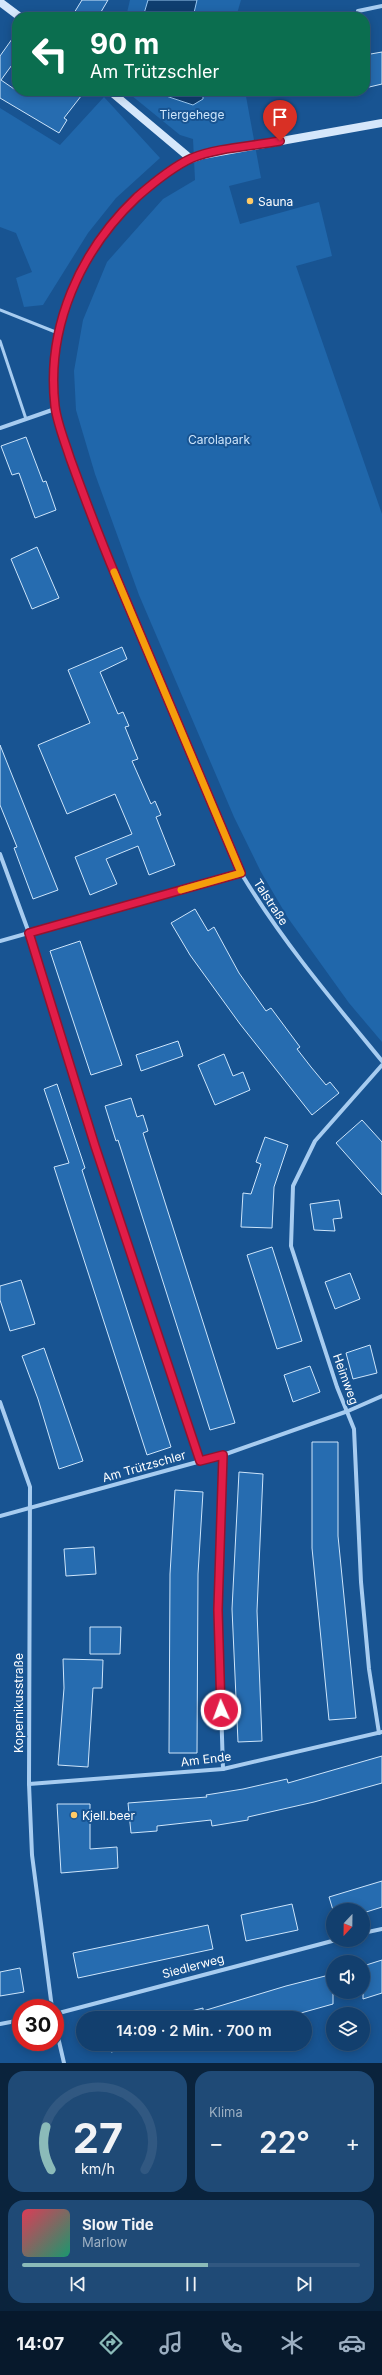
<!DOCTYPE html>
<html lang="de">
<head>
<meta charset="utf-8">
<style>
  :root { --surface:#123f6e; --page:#1f4a76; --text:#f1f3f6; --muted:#9cafc2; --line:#315881; --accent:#8bbbb9 }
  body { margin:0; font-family:Inter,sans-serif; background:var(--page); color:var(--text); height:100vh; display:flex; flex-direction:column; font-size:15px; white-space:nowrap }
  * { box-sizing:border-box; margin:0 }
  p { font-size:13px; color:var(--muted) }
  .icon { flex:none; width:22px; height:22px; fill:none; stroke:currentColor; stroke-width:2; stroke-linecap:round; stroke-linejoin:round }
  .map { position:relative; height:2063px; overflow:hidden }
  .panel { display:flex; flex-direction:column; gap:8px; padding:8px; background:#0a233c; flex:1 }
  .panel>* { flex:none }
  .top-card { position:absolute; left:12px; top:12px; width:358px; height:84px; border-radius:16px; box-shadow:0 2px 10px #0003,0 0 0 1px var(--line); background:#0b6e4f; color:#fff; overflow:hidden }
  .needle { width:26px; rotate:202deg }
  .tools { position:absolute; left:326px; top:1903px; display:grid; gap:8px }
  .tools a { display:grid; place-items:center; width:44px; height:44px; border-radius:50%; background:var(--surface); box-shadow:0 2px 10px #0003,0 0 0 1px var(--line); font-size:20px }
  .speed { position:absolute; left:12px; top:1999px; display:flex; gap:8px; font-size:20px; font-weight:700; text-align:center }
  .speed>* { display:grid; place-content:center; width:52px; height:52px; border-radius:50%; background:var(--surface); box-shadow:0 2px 10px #0003,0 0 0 1px var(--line); line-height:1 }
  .speed .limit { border:6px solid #d22; background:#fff; color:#111 }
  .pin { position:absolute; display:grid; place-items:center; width:34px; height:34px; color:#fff; margin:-41px -17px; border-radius:50% 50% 50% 0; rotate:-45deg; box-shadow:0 0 4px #0007 }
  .pin .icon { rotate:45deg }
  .me { position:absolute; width:44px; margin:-22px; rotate:358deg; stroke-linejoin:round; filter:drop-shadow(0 0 3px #0008) }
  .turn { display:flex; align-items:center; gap:14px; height:84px; padding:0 12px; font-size:18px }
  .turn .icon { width:52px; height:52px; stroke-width:2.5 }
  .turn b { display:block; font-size:28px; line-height:34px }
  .big { font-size:30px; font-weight:600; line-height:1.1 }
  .panel .card { flex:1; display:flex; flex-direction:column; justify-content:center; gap:6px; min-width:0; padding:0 14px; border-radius:16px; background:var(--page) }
  .panel .dial { align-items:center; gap:0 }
  .dial svg { height:104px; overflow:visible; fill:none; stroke:var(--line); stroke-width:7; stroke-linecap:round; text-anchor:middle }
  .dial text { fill:var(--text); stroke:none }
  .song { display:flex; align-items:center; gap:12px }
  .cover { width:48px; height:48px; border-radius:6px; background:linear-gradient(135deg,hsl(350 70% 55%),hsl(160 70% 35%)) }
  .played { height:4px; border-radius:2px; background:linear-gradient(90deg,var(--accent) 55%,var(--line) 55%) }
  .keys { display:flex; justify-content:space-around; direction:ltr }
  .heat { display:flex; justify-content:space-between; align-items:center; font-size:22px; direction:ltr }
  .panel .tiles { flex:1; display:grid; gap:8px; grid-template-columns:1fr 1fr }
  .card:last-child { grid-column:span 2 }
  .trip { position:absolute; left:76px; top:2011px; width:236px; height:40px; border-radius:20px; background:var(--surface); box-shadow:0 2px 10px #0003,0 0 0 1px var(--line); font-weight:600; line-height:40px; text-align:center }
  .tab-bar { display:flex; height:64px; justify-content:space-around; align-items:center; background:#07192c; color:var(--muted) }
  .tab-bar .icon { width:28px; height:28px }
  .tab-bar .on { color:var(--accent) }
  .tab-bar b { font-size:18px; color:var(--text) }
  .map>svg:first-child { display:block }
  .green { fill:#2067ab }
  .water { fill:#0f3e6f; stroke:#99c8f2 }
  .building { fill:#266cb0; stroke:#cde5fb }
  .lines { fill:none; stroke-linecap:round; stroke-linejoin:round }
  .lane { stroke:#a7ccf0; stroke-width:3 }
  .street { stroke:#a7ccf0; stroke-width:4 }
  .secondary { stroke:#d5e7fb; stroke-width:8 }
  .route-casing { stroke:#92132f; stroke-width:10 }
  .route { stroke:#e11d48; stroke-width:7 }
  .slow { stroke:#f59e0b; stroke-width:7 }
  .poi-dot { fill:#ffca66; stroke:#185492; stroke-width:1.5 }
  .labels { text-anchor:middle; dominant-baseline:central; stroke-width:4; stroke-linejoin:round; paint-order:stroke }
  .park-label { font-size:12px; fill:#cde5fb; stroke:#185492 }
  .poi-label { font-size:12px; fill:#fff; stroke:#185492; text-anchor:start }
  .street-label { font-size:12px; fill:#fff; stroke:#185492 }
</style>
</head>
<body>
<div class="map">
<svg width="382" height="2063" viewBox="0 0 382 2063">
  <rect width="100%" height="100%" fill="#185492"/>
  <g class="green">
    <path d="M130 0H241L236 17H126Z"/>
    <path d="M126 91H245L261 178 229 186 240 224 319 202 332 256 296 266 382 514V1042L349 1003 288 918 261 872 234 817 139 595 95 474 76 410 74 371 83 320 107 262 163 199 195 180 193 139 180 135Z"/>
    <path d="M104 97 160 158 116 198 88 233 43 305 24 307 16 278 32 272 16 233 0 227V108L60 145Z"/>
  </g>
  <g class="water">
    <path d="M148 0H197L193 17H143Z"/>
    <path d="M151 91H203V99L193 105Z"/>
  </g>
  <g class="building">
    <path d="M82 0H108L98 17H82L74 13Z"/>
    <path d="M17 32V58L1 80 17 91H85L64 118 67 120 59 133 0 98V56Z"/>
    <path d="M382 52V84L365 88V55Z"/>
    <path d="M26 437 43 482 46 481 56 510 35 518 19 473 12 475 1 446Z"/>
    <path d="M37 547 59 598 32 609 11 559Z"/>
    <path d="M122 647 127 659 100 672 118 714 123 712 129 726 125 727 138 759 132 761 151 804 155 801 161 815 156 817 175 865 149 875 138 846 106 859 117 884 90 895 75 857 132 834 115 794 67 814 38 745 90 723 68 670Z"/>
    <path d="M0 745 58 890 33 899 14 848 17 847 0 805Z"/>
    <path d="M195 909 208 931 214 927 239 973 266 1011 271 1008 300 1047 297 1049 311 1067 326 1085 330 1082 339 1093 312 1115 240 1024 190 955 171 923Z"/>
    <path d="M80 941 122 1065 91 1075 50 951Z"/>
    <path d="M178 1041 183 1056 141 1071 136 1055Z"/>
    <path d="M224 1054 233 1076 243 1072 250 1090 215 1105 198 1065Z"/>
    <path d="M57 1084 85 1168 82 1170 171 1447 147 1455 54 1167 69 1163 44 1089Z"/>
    <path d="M131 1098 137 1117 143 1115 148 1131 143 1133 235 1423 210 1430 118 1140 116 1141 105 1106Z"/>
    <path d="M362 1120 382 1142V1195L336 1143Z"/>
    <path d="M265 1137 288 1145 274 1187 272 1228 241 1227 243 1193 251 1194 261 1164 256 1162Z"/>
    <path d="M339 1200 342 1218 333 1219 335 1231 314 1230 310 1204Z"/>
    <path d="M272 1247 302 1341 277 1349 247 1255Z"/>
    <path d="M350 1273 360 1299 335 1309 325 1282Z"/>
    <path d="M21 1280 35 1324 10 1331 0 1300V1286Z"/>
    <path d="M370 1345 377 1373 353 1379 346 1353Z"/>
    <path d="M44 1348 83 1461 59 1469 38 1399 22 1356Z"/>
    <path d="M310 1366 320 1392 293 1402 284 1375Z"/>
    <path d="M312 1442H338V1536L356 1718 329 1720 312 1548Z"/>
    <path d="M239 1472 263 1474 257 1611 262 1741 238 1742 232 1609Z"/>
    <path d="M175 1490 203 1492 198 1574 197 1753H169L170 1574Z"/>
    <path d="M94 1547 96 1574 66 1576 64 1549Z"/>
    <path d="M90 1627H121L120 1654H90Z"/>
    <path d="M63 1659 103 1660 102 1688H93L88 1767 58 1765 64 1688Z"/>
    <path d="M382 1756V1783L314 1802 248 1817V1820L212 1826 211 1820 157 1826V1831L131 1833 128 1803 207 1797 206 1795 243 1789 287 1779 288 1783Z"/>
    <path d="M57 1804H90V1849L117 1847 118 1868 61 1873Z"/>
    <path d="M382 1881V1907L363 1913V1910H333L329 1897Z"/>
    <path d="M292 1904 298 1930 246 1941 241 1915Z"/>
    <path d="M208 1925 213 1949 78 1978 73 1953Z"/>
    <path d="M382 1960V1993L363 1999V1966Z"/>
    <path d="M20 1968 24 1992 0 1996V1972Z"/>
    <path d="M333 1974V2004L283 2018H163L203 2008V2011L286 1986Z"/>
    <path d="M110 2044H150L111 2052Z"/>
  </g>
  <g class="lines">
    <g class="lane">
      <path d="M0 310 58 333"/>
      <path d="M0 341 26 419"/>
    </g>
    <g class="street">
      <path d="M358 11 382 6"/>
      <path d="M191 159 153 183 131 204 105 231 84 262 66 302 58 333 53 378 55 409 93 524 241 873C282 941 332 1000 382 1061"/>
      <path d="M0 428 55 409"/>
      <path d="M0 854 29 933 95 1147 200 1461"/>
      <path d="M0 941 241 873"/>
      <path d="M0 1402 30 1487 29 1784 32 1855 52 2008"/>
      <path d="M223 1455 218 1610 223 1769"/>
      <path d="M0 1516 223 1455 348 1411 382 1396"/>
      <path d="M379 1733 369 1669 361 1582 354 1429 337 1387 291 1246 293 1186 315 1141 382 1065"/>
      <path d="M29 1784 223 1769 382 1732"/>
      <path d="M363 1933 382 1929"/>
      <path d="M55 2014 336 1940"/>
      <path d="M0 2024 21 2020"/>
      <path d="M55 2024 64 2063"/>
    </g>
    <g class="secondary">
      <path d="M0 2 20 17"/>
      <path d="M110 91 191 159 203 155 382 123"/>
    </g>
  </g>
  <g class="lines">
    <g class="route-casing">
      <path id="route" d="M221 1710 218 1610 223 1455 200 1461 95 1146 29 933 241 873C200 775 158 677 117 579 100 539 85 499 70 458 65 442 57 423 55 406 46 327 80 251 137 197 153 183 172 167 192 158 216 148 253 146 280 141"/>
    </g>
    <use href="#route" class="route"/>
    <path class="slow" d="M114 572 241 873 181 890"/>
  </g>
  <g class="poi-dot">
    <circle cx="250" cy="201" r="4"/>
    <circle cx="74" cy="1815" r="4"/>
  </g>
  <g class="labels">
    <g class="park-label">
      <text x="192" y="114">Tiergehege</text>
      <text x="219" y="439">Carolapark</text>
    </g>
    <g class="poi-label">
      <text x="258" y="201">Sauna</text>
      <text x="82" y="1815">Kjell.beer</text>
    </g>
    <g class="street-label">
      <text transform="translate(271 902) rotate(57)">Talstraße</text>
      <text transform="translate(346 1379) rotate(70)">Heimweg</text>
      <text transform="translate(144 1466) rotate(-16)">Am Trützschler</text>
      <text transform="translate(18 1703) rotate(-90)">Kopernikusstraße</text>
      <text transform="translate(206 1759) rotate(-7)">Am Ende</text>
      <text transform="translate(193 1966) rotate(-15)">Siedlerweg</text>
    </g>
  </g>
</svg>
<div class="tools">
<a><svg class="needle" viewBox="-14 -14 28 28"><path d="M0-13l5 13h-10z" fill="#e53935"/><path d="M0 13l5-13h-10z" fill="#9cafc2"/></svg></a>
<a><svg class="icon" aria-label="sound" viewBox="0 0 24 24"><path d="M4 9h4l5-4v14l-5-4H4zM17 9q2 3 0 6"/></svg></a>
<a><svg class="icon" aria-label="layers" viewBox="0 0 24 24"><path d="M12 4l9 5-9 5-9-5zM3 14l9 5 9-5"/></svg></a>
</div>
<div class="speed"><div class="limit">30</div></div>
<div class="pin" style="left:280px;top:141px;background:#d93025"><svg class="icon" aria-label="arrive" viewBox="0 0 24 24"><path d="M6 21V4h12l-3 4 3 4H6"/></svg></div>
<svg class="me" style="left:221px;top:1710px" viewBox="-20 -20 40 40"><circle r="17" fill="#e11d48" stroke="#fff" stroke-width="3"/><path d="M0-11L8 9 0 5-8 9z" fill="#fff"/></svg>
<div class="trip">14:09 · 2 Min. · 700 m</div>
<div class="top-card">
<div class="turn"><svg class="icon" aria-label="left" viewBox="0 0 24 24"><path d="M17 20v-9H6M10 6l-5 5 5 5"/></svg><div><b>90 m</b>Am Trützschler</div></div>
</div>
</div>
<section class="panel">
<div class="tiles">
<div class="card dial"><svg viewBox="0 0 100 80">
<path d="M14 69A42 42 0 1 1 86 69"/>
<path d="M14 69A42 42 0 0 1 10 36" stroke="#8bbbb9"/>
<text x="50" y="56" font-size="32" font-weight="700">27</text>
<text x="50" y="72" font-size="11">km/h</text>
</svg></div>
<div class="card"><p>Klima</p>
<div class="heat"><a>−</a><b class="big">22°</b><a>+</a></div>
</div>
<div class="card">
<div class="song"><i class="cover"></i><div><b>Slow Tide</b><p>Marlow</p></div></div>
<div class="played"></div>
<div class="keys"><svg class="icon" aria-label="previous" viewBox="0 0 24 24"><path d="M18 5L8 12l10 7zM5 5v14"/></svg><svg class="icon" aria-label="pause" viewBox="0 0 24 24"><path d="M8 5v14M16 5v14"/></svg><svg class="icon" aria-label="next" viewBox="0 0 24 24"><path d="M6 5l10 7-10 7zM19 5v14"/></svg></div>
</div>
</div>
</section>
<nav class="tab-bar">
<b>14:07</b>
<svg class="icon on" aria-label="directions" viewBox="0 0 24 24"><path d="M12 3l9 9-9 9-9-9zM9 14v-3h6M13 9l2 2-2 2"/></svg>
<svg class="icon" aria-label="music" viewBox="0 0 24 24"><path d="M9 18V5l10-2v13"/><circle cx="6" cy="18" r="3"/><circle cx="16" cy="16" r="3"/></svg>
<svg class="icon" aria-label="phone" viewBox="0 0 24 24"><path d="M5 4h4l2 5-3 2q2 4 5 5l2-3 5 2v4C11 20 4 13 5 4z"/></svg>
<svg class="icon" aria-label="climate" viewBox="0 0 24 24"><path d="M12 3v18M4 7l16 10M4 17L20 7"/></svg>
<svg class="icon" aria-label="car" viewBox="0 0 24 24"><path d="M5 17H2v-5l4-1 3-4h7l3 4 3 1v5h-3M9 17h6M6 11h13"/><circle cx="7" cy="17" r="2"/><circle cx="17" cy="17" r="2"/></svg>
</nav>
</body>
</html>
